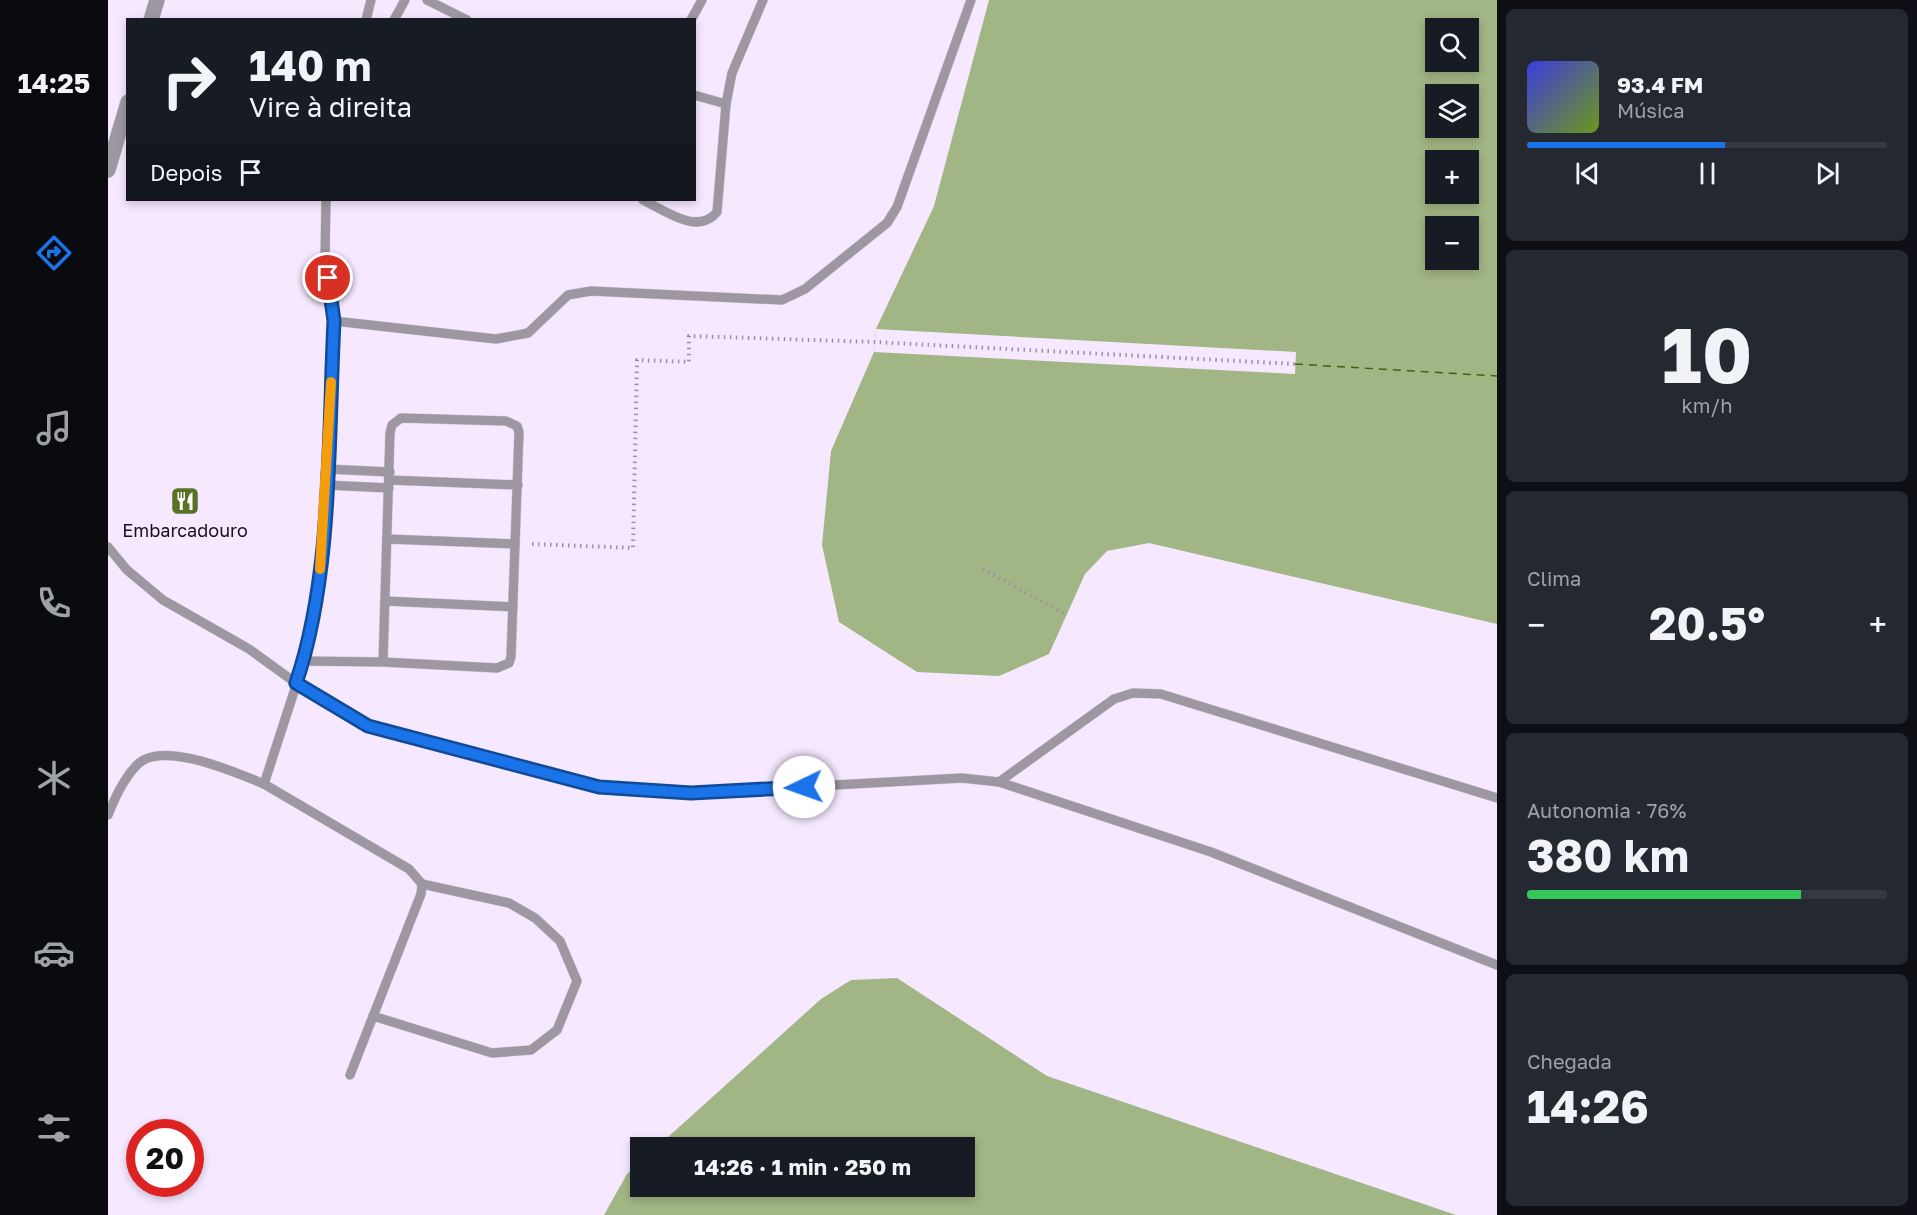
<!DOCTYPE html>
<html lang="pt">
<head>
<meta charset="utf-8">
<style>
  :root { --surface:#171b24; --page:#242831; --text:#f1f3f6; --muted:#9ea1a6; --line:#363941; --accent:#1a73e8 }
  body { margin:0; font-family:"Golos Text",sans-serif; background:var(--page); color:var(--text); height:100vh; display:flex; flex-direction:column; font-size:22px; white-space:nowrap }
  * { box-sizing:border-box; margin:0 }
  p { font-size:20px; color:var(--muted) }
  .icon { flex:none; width:33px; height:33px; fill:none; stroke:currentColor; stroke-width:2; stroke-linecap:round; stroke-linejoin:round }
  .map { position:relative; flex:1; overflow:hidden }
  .sheet { display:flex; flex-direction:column; gap:9px; padding:9px; background:#0d0f14; width:420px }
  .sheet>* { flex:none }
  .top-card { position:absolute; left:18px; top:18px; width:570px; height:183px; border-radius:0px; box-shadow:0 3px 9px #0003; background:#171b24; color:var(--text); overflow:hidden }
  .controls { position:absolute; left:1317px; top:18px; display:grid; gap:12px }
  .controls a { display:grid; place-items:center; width:54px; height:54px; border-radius:0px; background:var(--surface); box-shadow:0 3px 9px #0003; font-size:30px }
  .speed { position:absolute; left:18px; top:1119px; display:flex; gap:12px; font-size:30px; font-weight:700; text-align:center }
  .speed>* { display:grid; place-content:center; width:78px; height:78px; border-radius:50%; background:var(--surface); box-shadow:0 3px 9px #0003; line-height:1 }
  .speed .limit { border:9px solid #d22; background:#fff; color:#111 }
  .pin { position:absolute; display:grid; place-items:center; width:51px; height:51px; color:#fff; margin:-26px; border:3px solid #fff; border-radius:50%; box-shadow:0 2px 6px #0007 }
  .me { position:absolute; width:66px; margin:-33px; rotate:267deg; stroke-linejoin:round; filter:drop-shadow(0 0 4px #0008) }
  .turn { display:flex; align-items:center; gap:21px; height:126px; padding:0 24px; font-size:27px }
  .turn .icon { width:78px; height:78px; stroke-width:2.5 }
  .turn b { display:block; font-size:42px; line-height:51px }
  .then { display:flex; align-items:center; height:57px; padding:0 24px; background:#0003; gap:12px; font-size:22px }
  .big { font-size:45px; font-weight:700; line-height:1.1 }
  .sheet .widget { flex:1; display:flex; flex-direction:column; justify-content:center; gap:9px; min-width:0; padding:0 21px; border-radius:9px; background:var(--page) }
  .sheet .dial { align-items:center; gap:0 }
  .dial b { font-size:78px; line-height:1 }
  .song { display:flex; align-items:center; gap:18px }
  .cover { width:72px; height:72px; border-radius:9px; background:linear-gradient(135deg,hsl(240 70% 55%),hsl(80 70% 35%)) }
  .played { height:6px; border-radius:3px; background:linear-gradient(90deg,var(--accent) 55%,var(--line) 55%) }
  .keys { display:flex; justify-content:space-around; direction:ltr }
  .heat { display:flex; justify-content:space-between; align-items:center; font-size:33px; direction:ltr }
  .charge { height:9px; border-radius:4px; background:linear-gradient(90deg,#34c759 76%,var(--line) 0) }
  .trip { position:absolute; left:522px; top:1137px; width:345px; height:60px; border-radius:0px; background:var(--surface); box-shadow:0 3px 9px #0003; font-weight:700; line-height:60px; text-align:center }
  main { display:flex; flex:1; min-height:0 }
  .dock { display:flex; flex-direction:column; width:108px; justify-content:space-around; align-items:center; background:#090b0e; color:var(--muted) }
  .dock .icon { width:42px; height:42px }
  .dock .active { color:var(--accent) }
  .dock b { font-size:27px; color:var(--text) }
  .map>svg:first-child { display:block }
  .water { fill:#a2b584; fill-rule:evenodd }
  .pier { fill:#f5e8ff }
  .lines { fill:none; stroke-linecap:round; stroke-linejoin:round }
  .ferry { stroke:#485f15; stroke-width:1.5; stroke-dasharray:8 6; stroke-linecap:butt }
  .service-casing { stroke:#d1c6da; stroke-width:10 }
  .minor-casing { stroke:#d1c6da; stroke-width:16 }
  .path { stroke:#9b91a2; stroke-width:4; stroke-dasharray:1.5 4.5; stroke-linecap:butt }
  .service { stroke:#9c97a0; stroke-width:9 }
  .minor { stroke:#9c97a0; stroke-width:15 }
  .route-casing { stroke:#114b97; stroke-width:15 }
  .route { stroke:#1a73e8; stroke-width:10 }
  .slow { stroke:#f59e0b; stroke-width:10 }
  .labels { text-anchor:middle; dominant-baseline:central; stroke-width:5; stroke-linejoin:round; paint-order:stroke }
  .poi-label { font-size:18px; fill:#161219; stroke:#f5e8ff }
</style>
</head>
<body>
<main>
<nav class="dock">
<b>14:25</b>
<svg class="icon active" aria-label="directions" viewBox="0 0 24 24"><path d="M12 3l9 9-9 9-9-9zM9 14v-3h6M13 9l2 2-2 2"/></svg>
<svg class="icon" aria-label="music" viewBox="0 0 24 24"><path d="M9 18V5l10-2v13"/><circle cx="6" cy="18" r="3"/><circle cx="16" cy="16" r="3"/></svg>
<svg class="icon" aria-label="phone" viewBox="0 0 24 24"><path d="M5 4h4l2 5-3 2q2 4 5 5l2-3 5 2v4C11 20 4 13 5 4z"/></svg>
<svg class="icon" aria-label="climate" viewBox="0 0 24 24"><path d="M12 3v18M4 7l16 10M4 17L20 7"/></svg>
<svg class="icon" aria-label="car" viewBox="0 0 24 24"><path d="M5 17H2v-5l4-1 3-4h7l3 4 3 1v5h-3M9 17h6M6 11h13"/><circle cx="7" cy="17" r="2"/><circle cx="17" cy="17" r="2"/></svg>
<svg class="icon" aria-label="filters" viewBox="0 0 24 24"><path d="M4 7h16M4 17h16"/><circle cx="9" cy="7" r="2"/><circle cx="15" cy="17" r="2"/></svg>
</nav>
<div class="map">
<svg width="1389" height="1215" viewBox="0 0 1389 1215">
  <rect width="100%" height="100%" fill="#f5e8ff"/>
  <g class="water">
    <path d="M881 0H1389V624L1041 543 999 551 977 574 941 654 891 676 809 672 731 622 714 545 723 451 766 352 768 329 826 206ZM1328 28H1360V62H1328ZM1328 94H1360V128H1328ZM1328 160H1360V194H1328ZM1328 226H1360V260H1328Z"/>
    <path d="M789 978 939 1076 1348 1215H496L519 1174 532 1162V1186H856V1148L549 1147 713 999 743 980Z"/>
  </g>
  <path class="pier" d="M768 329 1188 352 1187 374 766 352Z"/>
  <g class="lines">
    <path class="ferry" d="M1187 364 1389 376"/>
    <g class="service-casing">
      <g id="service">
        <path d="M319 0 359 20"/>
        <path d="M258 20 263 0"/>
        <path d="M286 20 297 0"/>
        <path d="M583 20 594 0"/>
        <path d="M586 95 618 104"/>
        <path d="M218 200 217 257 226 321 388 339 420 333 460 295 483 291 674 300 697 289 779 223 789 207 863 0"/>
        <path d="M535 200C556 210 590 236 609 212L618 104 624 73 655 0"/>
        <path d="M293 418 398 421 409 426 411 432 403 657 401 663 389 668 275 662 282 433 284 425Z"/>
        <path d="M219 469 282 472"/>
        <path d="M281 480 410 485"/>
        <path d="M218 485 281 488"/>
        <path d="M279 539 407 544"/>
        <path d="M0 547 19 570 55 600 141 649 188 683 260 726 491 787 583 793 854 778 891 782 1103 852 1389 965"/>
        <path d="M277 601 405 607"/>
        <path d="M196 661 275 662"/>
        <path d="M891 782 1006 699 1025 693 1053 694 1389 798"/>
        <path d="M156 784 301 869 314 884 313 894 242 1075"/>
        <path d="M0 815C7 797 17 776 31 763 57 741 129 773 156 784L196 661 211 582 226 321"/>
        <path d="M265 1016 384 1053 423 1050 449 1030 469 981 452 941 427 918 401 903 314 884"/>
      </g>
    </g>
    <g class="minor-casing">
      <g id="minor">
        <path d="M43 20 49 0"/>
        <path d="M0 170 20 102"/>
      </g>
    </g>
    <g class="path">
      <path d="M424 544 525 548 529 360 581 362V336L767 342 1187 364"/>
      <path d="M875 569 959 615"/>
    </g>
    <use href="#service" class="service"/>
    <use href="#minor" class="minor"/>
  </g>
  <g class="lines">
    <g class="route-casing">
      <path id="route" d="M220 278 226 321C220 436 225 574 188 683L260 726 491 787 583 793 696 787"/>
    </g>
    <use href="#route" class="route"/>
    <path class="slow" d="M212 569 223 382"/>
  </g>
  <defs>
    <g id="restaurant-square" transform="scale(1.5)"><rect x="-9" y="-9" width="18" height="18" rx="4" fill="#597224" stroke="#f5e8ff"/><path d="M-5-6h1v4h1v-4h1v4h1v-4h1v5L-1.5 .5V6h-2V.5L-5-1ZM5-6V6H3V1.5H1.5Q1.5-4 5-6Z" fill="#fff"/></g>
  </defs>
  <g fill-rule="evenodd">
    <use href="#restaurant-square" x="77" y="501"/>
  </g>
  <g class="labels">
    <g class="poi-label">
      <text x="77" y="530">Embarcadouro</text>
    </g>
  </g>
</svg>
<div class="controls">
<a><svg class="icon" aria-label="search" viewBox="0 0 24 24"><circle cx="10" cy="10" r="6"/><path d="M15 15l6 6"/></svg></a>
<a><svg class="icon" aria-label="layers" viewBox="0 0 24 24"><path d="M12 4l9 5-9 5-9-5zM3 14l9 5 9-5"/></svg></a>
<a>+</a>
<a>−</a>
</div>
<div class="speed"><div class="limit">20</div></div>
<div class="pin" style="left:220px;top:278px;background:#d93025"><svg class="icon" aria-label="arrive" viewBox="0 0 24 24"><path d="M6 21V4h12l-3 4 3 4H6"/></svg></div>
<svg class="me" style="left:696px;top:787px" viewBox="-20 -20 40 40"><circle r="19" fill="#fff"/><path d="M0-13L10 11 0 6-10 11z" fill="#1a73e8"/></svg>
<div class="trip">14:26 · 1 min · 250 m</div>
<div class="top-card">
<div class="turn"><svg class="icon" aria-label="right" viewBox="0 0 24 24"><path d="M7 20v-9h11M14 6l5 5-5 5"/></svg><div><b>140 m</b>Vire à direita</div></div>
<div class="then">Depois<svg class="icon" aria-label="arrive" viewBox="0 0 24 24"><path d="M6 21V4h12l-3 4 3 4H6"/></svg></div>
</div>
</div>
<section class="sheet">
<div class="widget">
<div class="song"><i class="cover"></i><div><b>93.4 FM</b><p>Música</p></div></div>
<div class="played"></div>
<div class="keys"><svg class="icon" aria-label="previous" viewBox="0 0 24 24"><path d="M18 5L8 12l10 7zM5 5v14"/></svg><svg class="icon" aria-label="pause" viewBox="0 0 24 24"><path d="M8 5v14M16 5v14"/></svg><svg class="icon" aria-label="next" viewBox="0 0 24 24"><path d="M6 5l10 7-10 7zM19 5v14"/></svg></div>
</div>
<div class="widget dial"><b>10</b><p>km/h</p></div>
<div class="widget"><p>Clima</p>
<div class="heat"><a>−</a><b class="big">20.5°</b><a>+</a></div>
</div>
<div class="widget"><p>Autonomia · 76%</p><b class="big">380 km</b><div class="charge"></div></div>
<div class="widget"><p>Chegada</p><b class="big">14:26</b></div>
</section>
</main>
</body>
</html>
